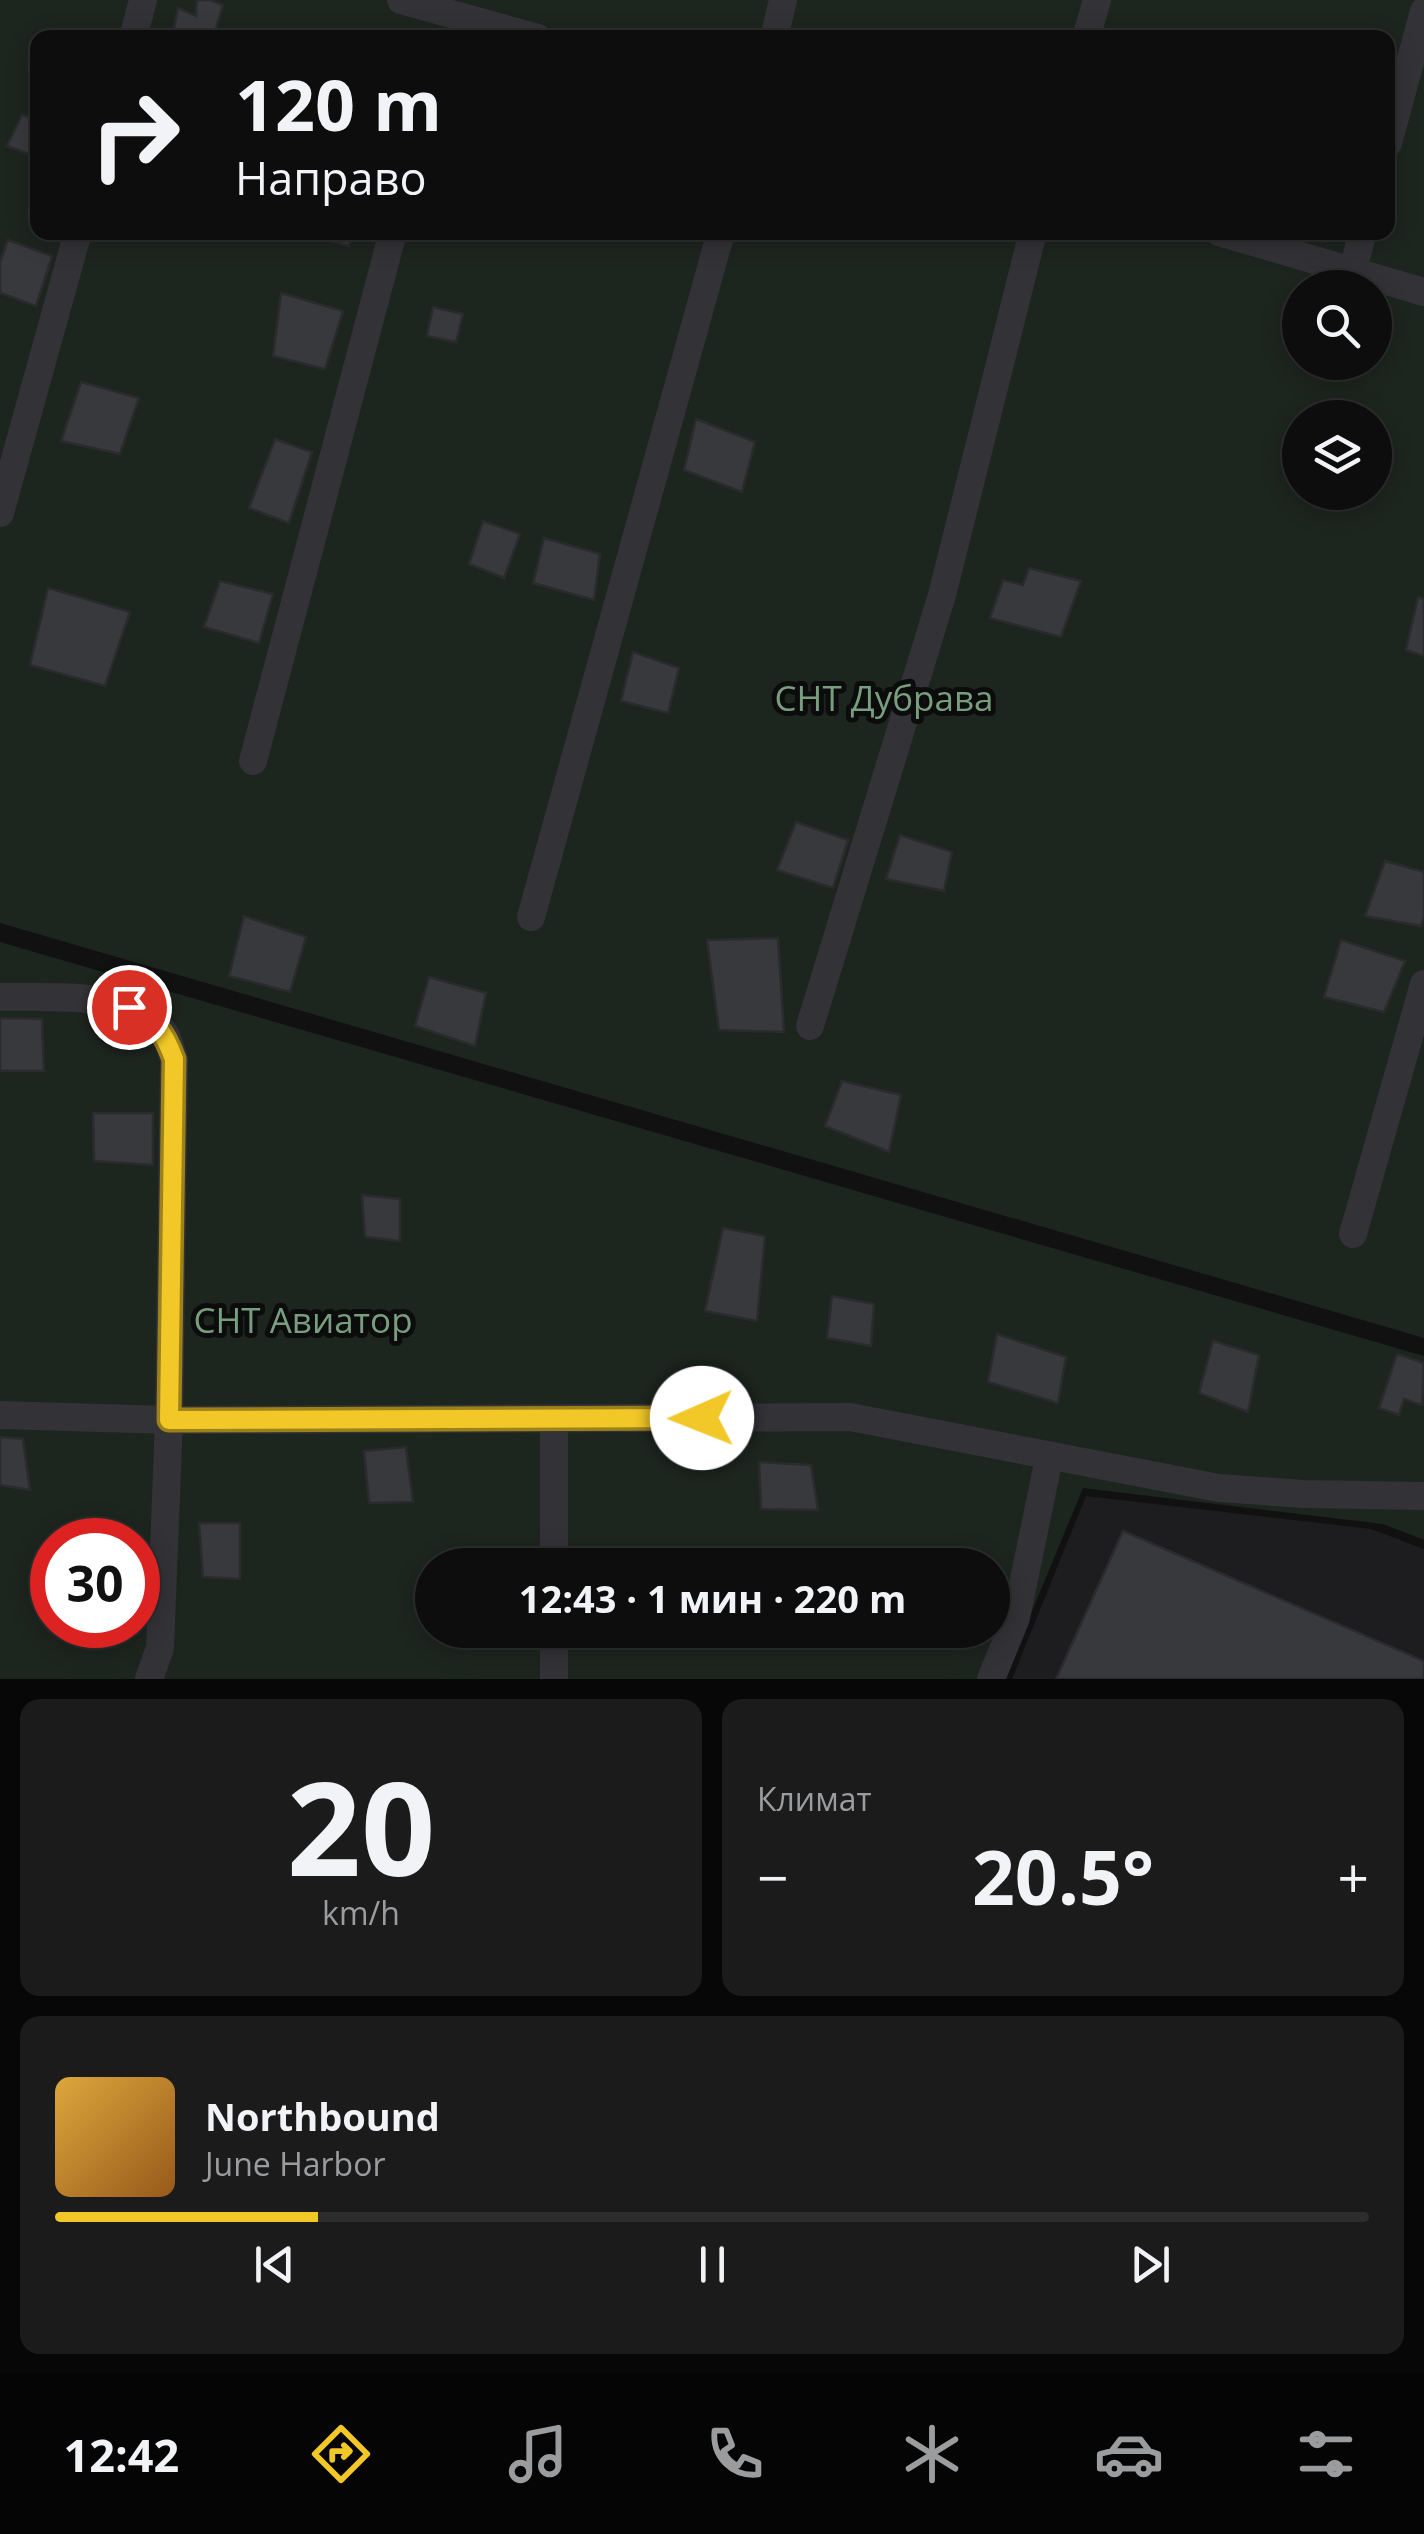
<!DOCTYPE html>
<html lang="ru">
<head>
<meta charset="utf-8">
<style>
  :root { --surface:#0d0d0e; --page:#1b1b1c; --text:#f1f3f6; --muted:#9a9c9e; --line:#2d2d2e; --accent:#f2c828 }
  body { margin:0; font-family:"Open Sans",sans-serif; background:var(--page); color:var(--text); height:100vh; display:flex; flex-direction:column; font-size:38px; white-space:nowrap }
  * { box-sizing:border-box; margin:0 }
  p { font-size:32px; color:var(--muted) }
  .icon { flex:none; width:55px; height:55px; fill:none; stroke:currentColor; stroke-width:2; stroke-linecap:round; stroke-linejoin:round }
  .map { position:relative; height:1679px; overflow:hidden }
  .details { display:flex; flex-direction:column; gap:20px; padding:20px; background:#070708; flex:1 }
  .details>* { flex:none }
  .banner { position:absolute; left:30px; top:30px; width:1365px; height:210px; border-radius:20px; box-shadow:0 5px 25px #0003,0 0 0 2px var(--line); background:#0d0d0e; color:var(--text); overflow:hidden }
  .tools { position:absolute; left:1282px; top:270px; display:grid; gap:20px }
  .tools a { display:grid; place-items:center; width:110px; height:110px; border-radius:50%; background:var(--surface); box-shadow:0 5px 25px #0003,0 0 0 2px var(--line); font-size:50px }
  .speed { position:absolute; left:30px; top:1518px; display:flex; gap:20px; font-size:50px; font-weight:700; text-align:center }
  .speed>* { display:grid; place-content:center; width:130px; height:130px; border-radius:50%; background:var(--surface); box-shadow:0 5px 25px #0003,0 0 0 2px var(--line); line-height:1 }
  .speed .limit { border:15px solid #d22; background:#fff; color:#111 }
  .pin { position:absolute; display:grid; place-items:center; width:85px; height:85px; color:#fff; margin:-42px; border:5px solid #fff; border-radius:50%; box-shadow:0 2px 10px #0007 }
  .me { position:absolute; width:110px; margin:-55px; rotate:269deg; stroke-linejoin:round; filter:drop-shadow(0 0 8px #0008) }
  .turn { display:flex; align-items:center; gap:35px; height:210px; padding:0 40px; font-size:45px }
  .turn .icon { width:130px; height:130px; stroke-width:2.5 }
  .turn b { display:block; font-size:70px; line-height:85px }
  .big { font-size:75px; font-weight:700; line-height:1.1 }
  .details .card { flex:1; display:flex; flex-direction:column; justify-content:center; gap:15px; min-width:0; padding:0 35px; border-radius:20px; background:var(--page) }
  .details .dial { align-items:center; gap:0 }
  .dial b { font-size:130px; line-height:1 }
  .song { display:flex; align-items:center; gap:30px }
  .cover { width:120px; height:120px; border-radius:15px; background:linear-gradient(135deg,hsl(40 70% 55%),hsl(30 70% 35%)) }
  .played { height:10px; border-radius:5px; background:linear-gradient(90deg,var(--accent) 20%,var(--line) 20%) }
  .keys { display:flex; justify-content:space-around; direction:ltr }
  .heat { display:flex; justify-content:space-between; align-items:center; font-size:55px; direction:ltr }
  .details .tiles { flex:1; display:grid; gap:20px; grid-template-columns:1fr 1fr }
  .card:last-child { grid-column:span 2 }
  .trip { position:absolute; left:415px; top:1548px; width:595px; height:100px; border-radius:50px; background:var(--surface); box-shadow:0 5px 25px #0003,0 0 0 2px var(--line); font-weight:700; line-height:100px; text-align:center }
  .tab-bar { display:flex; height:160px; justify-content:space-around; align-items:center; background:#050506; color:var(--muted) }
  .tab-bar .icon { width:70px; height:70px }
  .tab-bar .on { color:var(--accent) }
  .tab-bar b { font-size:45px; color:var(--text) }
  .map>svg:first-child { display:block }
  .built { fill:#1d1d1f }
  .green { fill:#1d251f; fill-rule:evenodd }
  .building { fill:#38393d; stroke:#2b2b2e; stroke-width:2.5 }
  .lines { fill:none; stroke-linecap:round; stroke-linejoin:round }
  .minor { stroke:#323237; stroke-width:28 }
  .route-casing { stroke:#9d821a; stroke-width:25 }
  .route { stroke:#f2c828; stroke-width:18 }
  .labels { text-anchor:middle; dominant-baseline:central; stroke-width:10; stroke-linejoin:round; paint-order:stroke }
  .park-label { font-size:35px; fill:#789e7f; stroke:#0c0c0d }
</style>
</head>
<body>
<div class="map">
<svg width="1424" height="1679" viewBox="0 0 1424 1679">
  <rect width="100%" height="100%" fill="#111112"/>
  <path class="built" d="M1086 1496 1371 1529 1424 1549V1679H1012Z"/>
  <g class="green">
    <path d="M0 0H1424V1338L0 923ZM38 38H1388V232H38ZM1300 288H1375V362H1300ZM1300 418H1375V492H1300Z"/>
    <path d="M0 942 1424 1356V1540L1383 1524 1083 1488 1004 1679H0ZM52 1540H138V1625H52ZM432 1565H992V1630H432Z"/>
  </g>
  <g class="building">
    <path d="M197 0H210L223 5 213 38H172L178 8 196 16Z"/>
    <path d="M22 115 38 120V157L7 146Z"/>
    <path d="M303 232H351L349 246Z"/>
    <path d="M8 240 52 256 36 306 0 293V263Z"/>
    <path d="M281 293 343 311 325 369 273 356Z"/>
    <path d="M433 307 463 314 456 342 427 336Z"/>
    <path d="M81 382 139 398 120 454 61 441Z"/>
    <path d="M696 419 755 442 742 492 684 470Z"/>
    <path d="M275 439 312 452 289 523 249 508Z"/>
    <path d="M483 521 520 534 504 578 469 564Z"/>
    <path d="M544 538 600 554 594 600 533 583Z"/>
    <path d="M1029 568 1081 581 1061 637 990 618 1003 580 1023 585Z"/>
    <path d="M220 581 273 594 259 643 204 627Z"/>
    <path d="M48 588 130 612 105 686 30 665Z"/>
    <path d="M1418 597 1424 599V656L1406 650Z"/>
    <path d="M633 652 679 668 668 713 621 701Z"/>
    <path d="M796 822 848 840 833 888 777 870Z"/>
    <path d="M900 835 952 852 944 891 886 879Z"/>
    <path d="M1385 861 1424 872V917L1421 926 1365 916Z"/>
    <path d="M244 916 306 937 290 992 229 976Z"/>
    <path d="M778 938 784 1032 719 1030 707 940Z"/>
    <path d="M1341 940 1405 961 1384 1012 1324 997Z"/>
    <path d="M429 977 486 993 475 1046 415 1026Z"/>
    <path d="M0 1018 42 1019 44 1071H0Z"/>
    <path d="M842 1081 901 1095 889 1152 825 1126Z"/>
    <path d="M93 1113H153V1165L94 1161Z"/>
    <path d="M362 1195 400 1199V1241L365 1237Z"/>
    <path d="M723 1228 765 1236 757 1321 705 1311Z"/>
    <path d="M832 1296 874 1304 871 1346 827 1338Z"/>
    <path d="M997 1334 1066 1357 1058 1403 988 1382Z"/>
    <path d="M1213 1341 1259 1355 1248 1412 1199 1393Z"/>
    <path d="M1397 1354 1424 1363 1422 1405 1404 1399 1399 1415 1379 1408Z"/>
    <path d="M0 1437 23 1439 30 1490 0 1485Z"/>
    <path d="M406 1447 413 1502 369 1503 364 1451Z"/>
    <path d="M759 1462 811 1465 818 1510 761 1509Z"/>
    <path d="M199 1523H240V1579L203 1577Z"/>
    <path d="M1123 1531 1424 1661V1679H1056Z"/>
    <path d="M631 1549 634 1565H595L594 1551Z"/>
  </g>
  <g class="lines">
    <g class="minor">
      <path d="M401 0 538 38"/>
      <path d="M133 38 143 0"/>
      <path d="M774 38 783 0"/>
      <path d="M1086 38 1097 0"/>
      <path d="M1388 143 1424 11"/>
      <path d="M1219 232 1424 292"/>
      <path d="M1353 270 1363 232"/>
      <path d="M0 513 78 232"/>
      <path d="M253 761 393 232"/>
      <path d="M531 917 721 232"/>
      <path d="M0 997C47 998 139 989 166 1036 169 1043 172 1052 174 1059L169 1420 160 1648 149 1679"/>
      <path d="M810 1026 942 595 1033 232"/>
      <path d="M1353 1234 1424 984"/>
      <path d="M0 1415 169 1420 850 1417 1219 1488 1304 1494 1424 1496"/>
      <path d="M554 1565V1420"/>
      <path d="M554 1679V1630"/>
      <path d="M991 1679 1016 1618 1049 1458"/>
    </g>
  </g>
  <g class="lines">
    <g class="route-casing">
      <path id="route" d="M129 1007C156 1023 163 1029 174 1059L169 1420 702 1418"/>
    </g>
    <use href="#route" class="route"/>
  </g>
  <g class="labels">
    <g class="park-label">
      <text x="884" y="697">СНТ Дубрава</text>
      <text x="303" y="1319">СНТ Авиатор</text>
    </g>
  </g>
</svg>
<div class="tools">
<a><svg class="icon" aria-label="search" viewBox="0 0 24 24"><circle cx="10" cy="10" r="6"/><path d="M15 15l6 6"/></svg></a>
<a><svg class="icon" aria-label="layers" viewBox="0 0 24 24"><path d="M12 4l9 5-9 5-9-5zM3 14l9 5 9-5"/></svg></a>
</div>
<div class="speed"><div class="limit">30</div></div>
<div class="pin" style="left:129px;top:1007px;background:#d93025"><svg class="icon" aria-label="arrive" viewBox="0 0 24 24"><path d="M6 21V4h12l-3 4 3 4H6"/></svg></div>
<svg class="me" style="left:702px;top:1418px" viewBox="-20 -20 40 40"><circle r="19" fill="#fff"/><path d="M0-13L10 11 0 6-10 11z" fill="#f2c828"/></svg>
<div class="trip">12:43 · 1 мин · 220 m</div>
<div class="banner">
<div class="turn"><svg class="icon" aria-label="right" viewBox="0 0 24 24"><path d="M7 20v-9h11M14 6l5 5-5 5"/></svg><div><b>120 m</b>Направо</div></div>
</div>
</div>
<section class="details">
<div class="tiles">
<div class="card dial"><b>20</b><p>km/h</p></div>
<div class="card"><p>Климат</p>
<div class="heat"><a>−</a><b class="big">20.5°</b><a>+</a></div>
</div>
<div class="card">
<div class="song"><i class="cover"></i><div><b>Northbound</b><p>June Harbor</p></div></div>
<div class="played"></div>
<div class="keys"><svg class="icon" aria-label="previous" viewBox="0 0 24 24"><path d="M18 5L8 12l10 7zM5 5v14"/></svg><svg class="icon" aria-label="pause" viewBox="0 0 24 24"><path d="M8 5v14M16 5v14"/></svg><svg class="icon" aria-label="next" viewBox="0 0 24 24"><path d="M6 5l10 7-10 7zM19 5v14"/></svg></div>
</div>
</div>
</section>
<nav class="tab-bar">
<b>12:42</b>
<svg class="icon on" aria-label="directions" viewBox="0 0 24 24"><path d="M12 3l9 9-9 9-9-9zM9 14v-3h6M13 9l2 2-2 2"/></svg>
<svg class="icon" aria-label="music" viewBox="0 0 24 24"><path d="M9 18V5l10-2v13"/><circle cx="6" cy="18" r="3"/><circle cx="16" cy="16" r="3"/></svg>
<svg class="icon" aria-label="phone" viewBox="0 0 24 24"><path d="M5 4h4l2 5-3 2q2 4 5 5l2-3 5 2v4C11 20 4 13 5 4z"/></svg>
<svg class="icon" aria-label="climate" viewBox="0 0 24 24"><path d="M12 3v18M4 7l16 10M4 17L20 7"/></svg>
<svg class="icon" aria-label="car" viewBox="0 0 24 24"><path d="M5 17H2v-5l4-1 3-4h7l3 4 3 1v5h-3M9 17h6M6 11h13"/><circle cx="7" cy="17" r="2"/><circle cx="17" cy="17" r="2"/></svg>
<svg class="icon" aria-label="filters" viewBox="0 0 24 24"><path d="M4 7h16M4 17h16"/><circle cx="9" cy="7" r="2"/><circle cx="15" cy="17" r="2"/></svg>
</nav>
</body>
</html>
